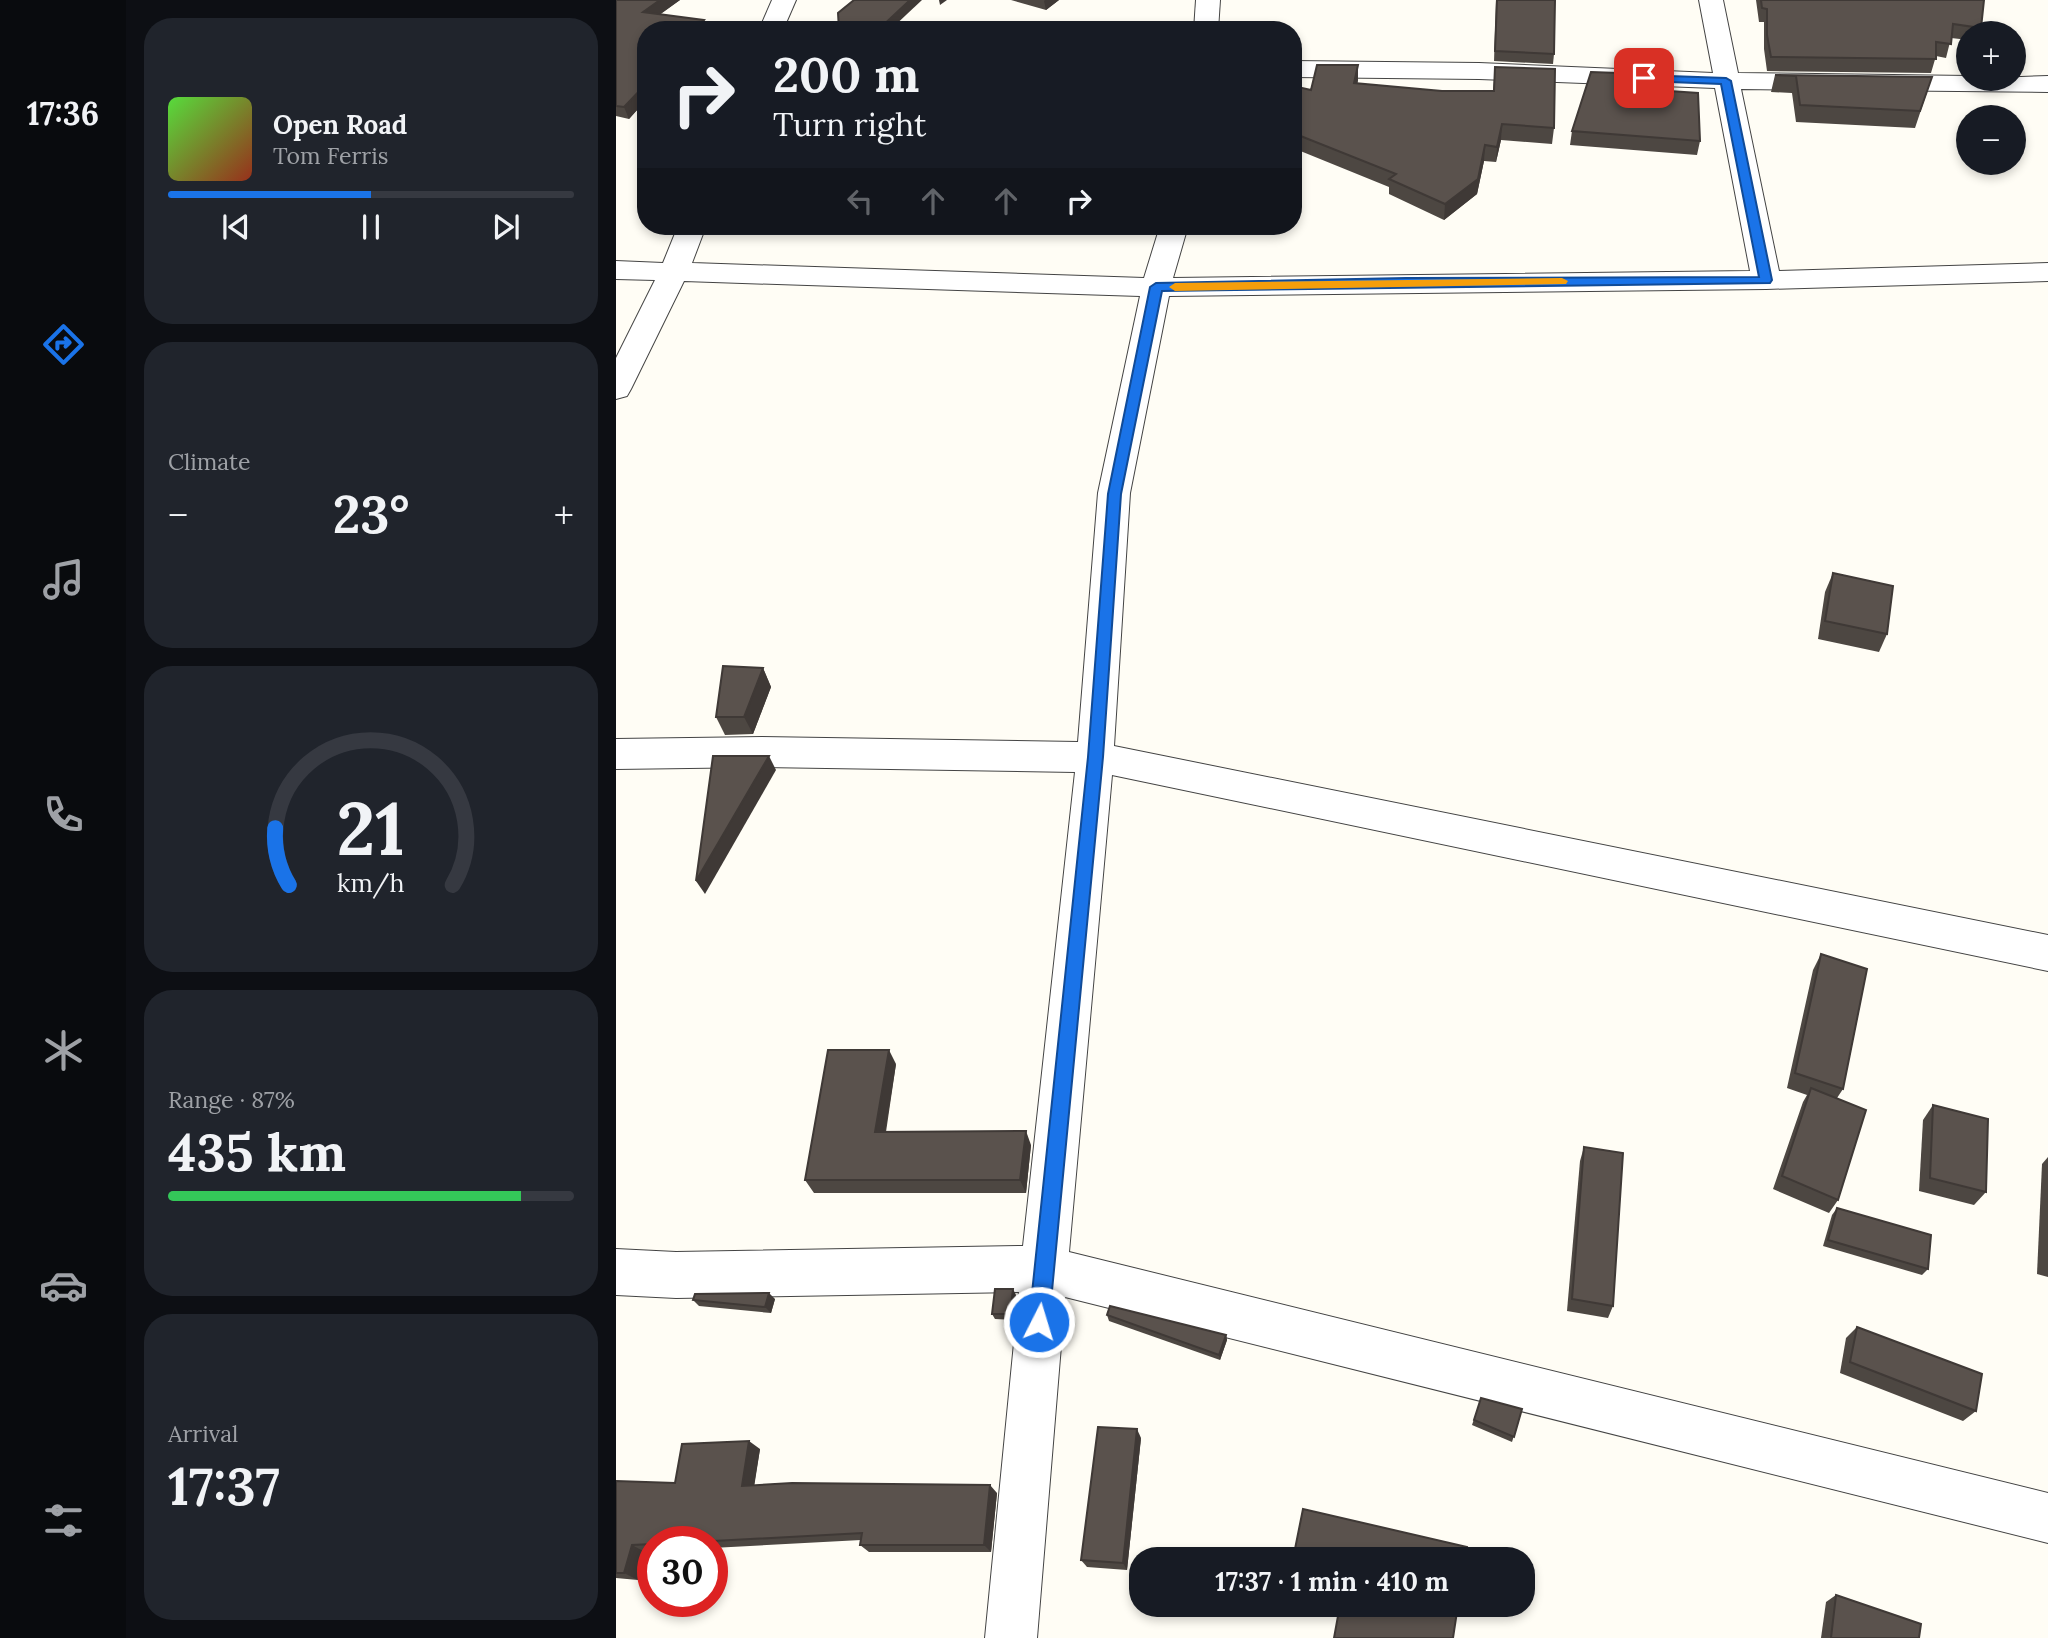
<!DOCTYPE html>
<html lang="en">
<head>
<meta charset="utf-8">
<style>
  :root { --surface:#171b24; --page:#20242c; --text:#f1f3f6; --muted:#9ea1a6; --line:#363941; --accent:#1a73e8 }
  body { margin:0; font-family:Lora,serif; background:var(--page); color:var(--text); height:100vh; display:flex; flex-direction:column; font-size:26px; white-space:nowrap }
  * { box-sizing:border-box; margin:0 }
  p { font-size:23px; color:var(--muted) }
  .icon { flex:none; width:38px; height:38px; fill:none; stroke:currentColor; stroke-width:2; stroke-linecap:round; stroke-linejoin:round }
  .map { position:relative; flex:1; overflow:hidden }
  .drawer { display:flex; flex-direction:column; gap:18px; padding:18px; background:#0d0f14; width:490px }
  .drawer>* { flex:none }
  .banner { position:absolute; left:21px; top:21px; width:665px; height:214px; border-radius:28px; box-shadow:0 4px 10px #0003; background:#171b24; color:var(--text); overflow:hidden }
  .buttons { position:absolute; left:1340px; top:21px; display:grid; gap:14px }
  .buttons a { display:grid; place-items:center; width:70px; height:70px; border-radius:50%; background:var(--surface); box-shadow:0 4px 10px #0003; font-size:35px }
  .speed { position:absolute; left:21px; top:1526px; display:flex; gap:14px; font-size:35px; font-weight:700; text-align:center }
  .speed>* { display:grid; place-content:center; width:91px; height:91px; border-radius:50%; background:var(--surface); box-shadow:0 4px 10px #0003; line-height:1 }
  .speed .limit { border:10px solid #d22; background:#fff; color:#111 }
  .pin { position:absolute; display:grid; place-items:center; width:60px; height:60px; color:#fff; margin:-30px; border-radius:14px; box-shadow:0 4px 10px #0006 }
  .me { position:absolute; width:77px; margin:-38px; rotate:5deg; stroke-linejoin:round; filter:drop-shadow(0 0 5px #0008) }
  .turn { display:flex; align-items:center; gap:24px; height:147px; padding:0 21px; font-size:32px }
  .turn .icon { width:91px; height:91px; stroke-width:2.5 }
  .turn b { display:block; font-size:49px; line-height:60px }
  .lanes { display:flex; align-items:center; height:66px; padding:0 21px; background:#0003; justify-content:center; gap:35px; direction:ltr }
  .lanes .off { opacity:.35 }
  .big { font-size:52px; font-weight:700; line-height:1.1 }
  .drawer .tile { flex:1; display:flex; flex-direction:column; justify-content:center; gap:10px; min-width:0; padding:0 24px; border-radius:28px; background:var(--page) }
  .drawer .dial { align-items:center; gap:0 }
  .dial svg { height:182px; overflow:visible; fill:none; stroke:var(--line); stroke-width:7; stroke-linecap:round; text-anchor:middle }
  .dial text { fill:var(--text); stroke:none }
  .song { display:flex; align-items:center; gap:21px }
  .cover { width:84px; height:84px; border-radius:10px; background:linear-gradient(135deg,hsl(110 70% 55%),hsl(10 70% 35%)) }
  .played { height:7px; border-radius:4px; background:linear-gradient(90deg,var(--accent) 50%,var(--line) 50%) }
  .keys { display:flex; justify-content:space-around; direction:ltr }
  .heat { display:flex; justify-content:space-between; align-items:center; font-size:38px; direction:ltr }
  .charge { height:10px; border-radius:5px; background:linear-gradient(90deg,#34c759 87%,var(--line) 0) }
  .trip { position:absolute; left:513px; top:1547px; width:406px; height:70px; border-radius:28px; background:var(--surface); box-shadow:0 4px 10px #0003; font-weight:700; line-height:70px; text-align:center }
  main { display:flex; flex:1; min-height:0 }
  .menu { display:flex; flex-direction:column; width:126px; justify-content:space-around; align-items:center; background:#090b0e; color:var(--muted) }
  .menu .icon { width:49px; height:49px }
  .menu .on { color:var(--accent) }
  .menu b { font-size:32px; color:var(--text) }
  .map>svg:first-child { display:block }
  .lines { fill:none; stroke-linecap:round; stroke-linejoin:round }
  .minor-casing { stroke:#444; stroke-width:2 }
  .minor { fill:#fff; fill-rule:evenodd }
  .wall { fill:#4d4742 }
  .shaded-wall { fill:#3f3936 }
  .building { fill:#5a524d; stroke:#3f3936; stroke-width:2 }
  .route { fill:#1a73e8; stroke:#114b97; stroke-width:2 }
  .slow { fill:#f59e0b }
</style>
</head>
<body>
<main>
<nav class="menu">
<b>17:36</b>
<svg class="icon on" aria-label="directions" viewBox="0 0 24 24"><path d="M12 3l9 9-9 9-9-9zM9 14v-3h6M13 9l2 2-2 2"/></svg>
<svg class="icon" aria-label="music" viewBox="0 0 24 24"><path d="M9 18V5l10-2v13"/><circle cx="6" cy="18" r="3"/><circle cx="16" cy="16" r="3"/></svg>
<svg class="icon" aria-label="phone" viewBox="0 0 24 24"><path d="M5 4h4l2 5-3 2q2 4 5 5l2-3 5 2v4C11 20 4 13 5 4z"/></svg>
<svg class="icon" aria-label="climate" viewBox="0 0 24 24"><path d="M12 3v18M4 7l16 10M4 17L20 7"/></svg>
<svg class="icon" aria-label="car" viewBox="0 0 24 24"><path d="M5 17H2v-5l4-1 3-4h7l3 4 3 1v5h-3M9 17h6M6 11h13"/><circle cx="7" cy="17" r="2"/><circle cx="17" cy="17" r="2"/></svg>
<svg class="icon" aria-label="filters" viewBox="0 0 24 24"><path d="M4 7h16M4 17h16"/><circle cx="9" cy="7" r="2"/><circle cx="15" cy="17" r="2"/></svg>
</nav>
<section class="drawer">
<div class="tile">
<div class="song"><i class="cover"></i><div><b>Open Road</b><p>Tom Ferris</p></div></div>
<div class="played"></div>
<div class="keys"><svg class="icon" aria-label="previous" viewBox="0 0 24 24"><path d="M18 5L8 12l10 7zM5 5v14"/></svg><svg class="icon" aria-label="pause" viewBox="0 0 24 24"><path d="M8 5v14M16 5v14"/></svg><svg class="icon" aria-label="next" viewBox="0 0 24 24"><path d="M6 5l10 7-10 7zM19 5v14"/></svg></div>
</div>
<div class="tile"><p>Climate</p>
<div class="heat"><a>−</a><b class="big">23°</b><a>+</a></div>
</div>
<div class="tile dial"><svg viewBox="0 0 100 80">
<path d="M14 69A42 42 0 1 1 86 69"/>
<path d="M14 69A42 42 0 0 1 8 44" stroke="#1a73e8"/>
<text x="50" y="56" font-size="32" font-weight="700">21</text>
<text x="50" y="72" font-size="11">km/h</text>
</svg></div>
<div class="tile"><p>Range · 87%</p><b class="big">435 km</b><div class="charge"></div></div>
<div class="tile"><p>Arrival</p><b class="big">17:37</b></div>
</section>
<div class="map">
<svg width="1432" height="1638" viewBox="0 0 1432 1638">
  <rect width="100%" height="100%" fill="#fffdf5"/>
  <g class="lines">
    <g class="minor-casing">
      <g id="minor">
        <path d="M156 0H180L167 30H143Z"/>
        <path d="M580 0H604L602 30H578Z"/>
        <path d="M1083 0H1107L1122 73 1353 76V79L1432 76V92L1125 89 1163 271 1432 263V281L1150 289 553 296 514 493 498 746 1432 935V971L496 775 453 1252 1432 1493V1543L449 1297 421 1638H369L403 1292 60 1298 0 1295V1249L60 1252 407 1246 459 772 146 767 0 769V739L146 737 462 742 482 493 524 296 68 281 15 389 11 396 0 399V358L39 280 0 279V261L47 263 62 226H90L76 263 528 278 544 226H572L557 278 1134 271 1099 88 863 79 677 77V61L863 63 1097 73Z"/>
      </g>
    </g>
    <use href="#minor" class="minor"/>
  </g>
  <g class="wall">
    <path d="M0 0H64L44 14 88 20 92 30H30V100L13 119 0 116Z"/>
    <path d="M395 0H443L430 10Z"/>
    <path d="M880 0 938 54 937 64 878 61Z"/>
    <path d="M1140 0H1368L1365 28 1363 33H1353V40L1335 38 1330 58 1320 56 1315 73 1151 71 1148 49V22H1143Z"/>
    <path d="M879 67 938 128 936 144 885 140 880 162 868 161 861 194 828 220 773 194V187L677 148V86L695 90 742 80 741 84 826 91H877Z"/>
    <path d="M1159 75 1316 77 1299 128 1180 122 1176 93 1155 92Z"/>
    <path d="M956 131 1084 141 1081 155 954 145Z"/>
    <path d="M618 226H659L656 232Z"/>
    <path d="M1217 573 1271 634 1263 652 1202 639 1209 592Z"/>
    <path d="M147 668 155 687 137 734 109 735 100 717Z"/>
    <path d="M1205 954 1227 1089 1221 1098 1222 1200 1213 1213 1157 1189 1187 1102 1191 1095 1171 1088 1197 970Z"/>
    <path d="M280 1064 270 1132 415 1145 410 1193H198L189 1180Z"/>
    <path d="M1317 1105 1370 1192 1358 1205 1303 1191 1307 1120Z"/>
    <path d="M968 1147 997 1306 992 1318 951 1311 964 1161Z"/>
    <path d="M1432 1157V1277L1421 1274 1426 1164Z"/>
    <path d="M1221 1208 1312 1269 1306 1275 1207 1246 1216 1215Z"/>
    <path d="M400 1295 398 1320 379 1319 376 1314Z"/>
    <path d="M159 1299 155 1313 83 1306 77 1300Z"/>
    <path d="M491 1315 610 1335 611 1340 604 1360 493 1321Z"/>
    <path d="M1241 1327 1360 1411 1347 1421 1224 1373 1230 1338Z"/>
    <path d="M865 1398 906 1409 896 1442 856 1425Z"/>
    <path d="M525 1438 511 1570 471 1567 465 1560Z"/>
    <path d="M144 1449 138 1485 381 1493 375 1552H253L244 1545 245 1540 96 1548V1542H37V1552H29L22 1580 0 1578V1481L59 1483Z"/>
    <path d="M1220 1595 1303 1638H1205L1210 1602Z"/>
  </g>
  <g class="shaded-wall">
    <path d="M44 0H64L31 24 27 12Z"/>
    <path d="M294 0H306L274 30H262Z"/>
    <path d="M323 0H331L324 5Z"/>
    <path d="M429 0H443L430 10 428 1Z"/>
    <path d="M88 20 92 30H79Z"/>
    <path d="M742 65V80L738 99V83Z"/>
    <path d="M30 84V100L13 119 8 107Z"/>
    <path d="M886 124 885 140 880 162 881 147Z"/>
    <path d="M869 145 868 161 861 194 828 220 829 204Z"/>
    <path d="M681 167V177L677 185V175Z"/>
    <path d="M147 668 155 687 137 734 128 717Z"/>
    <path d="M153 756 160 770 89 894 80 881Z"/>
    <path d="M273 1050 280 1064 267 1146 259 1132Z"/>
    <path d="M410 1131 415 1145 410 1193 404 1180Z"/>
    <path d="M397 1289 400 1295 398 1320 394 1314Z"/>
    <path d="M153 1293 159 1299 155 1313 149 1307Z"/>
    <path d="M610 1335 611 1340 604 1360 603 1355Z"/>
    <path d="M521 1429 525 1438 511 1570 507 1563Z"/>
    <path d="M133 1441 144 1449 137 1494 126 1486Z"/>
    <path d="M374 1485 381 1493 375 1552 368 1545Z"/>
    <path d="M16 1545 29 1552 22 1580 8 1573Z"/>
  </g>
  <g class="building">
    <path d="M0 0H44L27 12 88 20 79 30H30V84L8 107 0 106Z"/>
    <path d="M238 0H294L262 30H223L222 13Z"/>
    <path d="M881 0H939L938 54 879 51Z"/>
    <path d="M1145 0H1368L1365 28 1337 24 1335 44 1320 42V59L1155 57 1151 35V9L1146 8Z"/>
    <path d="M701 65H742L738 83 826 91H878L879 67 939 69 938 128 886 124 881 147 869 145 862 179 829 204 773 179 780 174 677 133V86L695 90Z"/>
    <path d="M975 72 1002 73 1009 88 1082 93 1084 141 956 131Z"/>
    <path d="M1159 75 1316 77 1304 111 1184 105 1180 76Z"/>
    <path d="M1217 573 1277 586 1271 634 1209 621Z"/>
    <path d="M107 666 147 668 128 717H100Z"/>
    <path d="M97 756H153L80 881Z"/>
    <path d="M1205 954 1251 969 1227 1089 1179 1073Z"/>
    <path d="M212 1050H273L259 1132 410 1131 404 1180H189Z"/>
    <path d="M1195 1088 1250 1110 1222 1200 1166 1176Z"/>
    <path d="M1317 1105 1372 1119 1370 1192 1314 1178Z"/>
    <path d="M968 1147 1007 1153 997 1306 956 1299Z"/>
    <path d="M1221 1208 1315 1235 1312 1269 1212 1240Z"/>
    <path d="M379 1289H397L394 1314H376Z"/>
    <path d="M153 1293 149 1307 77 1300 79 1294Z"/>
    <path d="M494 1306 610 1335 603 1355 491 1315Z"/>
    <path d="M1241 1327 1366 1374 1360 1411 1234 1362Z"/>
    <path d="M865 1398 906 1409 898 1437 858 1420Z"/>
    <path d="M482 1427 521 1429 507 1563 465 1560Z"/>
    <path d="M133 1441 126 1486 176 1483 374 1485 368 1545H244L246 1533 79 1542H37V1544L16 1545 8 1573H0V1481L59 1483 66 1444Z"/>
    <path d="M687 1509 851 1547 849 1559H677Z"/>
    <path d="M1220 1595 1305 1624 1303 1638H1215Z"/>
    <path d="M724 1605H842L837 1638H718Z"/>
  </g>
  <path class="route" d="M1024 75 1110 78 1115 81 1156 280 1154 283 546 291 505 494 487 757 433 1322 430 1329 423 1332 416 1329 413 1322 472 757 492 494 534 287 540 283 790 278 1143 277 1105 84 1028 81 1022 78Z"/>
  <path class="slow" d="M946 278 952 281 950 284 559 291 553 287 559 283Z"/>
</svg>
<div class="buttons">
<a>+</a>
<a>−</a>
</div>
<div class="speed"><div class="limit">30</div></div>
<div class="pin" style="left:1028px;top:78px;background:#d93025"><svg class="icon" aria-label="arrive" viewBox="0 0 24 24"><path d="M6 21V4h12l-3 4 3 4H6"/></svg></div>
<svg class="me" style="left:423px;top:1322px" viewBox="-20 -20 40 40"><circle r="17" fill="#1a73e8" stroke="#fff" stroke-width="3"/><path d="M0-11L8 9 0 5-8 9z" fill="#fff"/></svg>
<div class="trip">17:37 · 1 min · 410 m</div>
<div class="banner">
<div class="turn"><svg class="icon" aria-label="right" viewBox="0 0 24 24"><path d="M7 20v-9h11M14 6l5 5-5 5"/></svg><div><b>200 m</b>Turn right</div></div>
<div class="lanes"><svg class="icon off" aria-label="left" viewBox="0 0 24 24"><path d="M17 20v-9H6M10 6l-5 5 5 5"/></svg><svg class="icon off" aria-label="ahead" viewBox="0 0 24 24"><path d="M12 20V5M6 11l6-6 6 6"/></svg><svg class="icon off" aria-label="ahead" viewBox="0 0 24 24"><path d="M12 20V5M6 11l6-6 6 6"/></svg><svg class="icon" aria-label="right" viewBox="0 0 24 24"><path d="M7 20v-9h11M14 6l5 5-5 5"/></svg></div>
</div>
</div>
</main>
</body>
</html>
